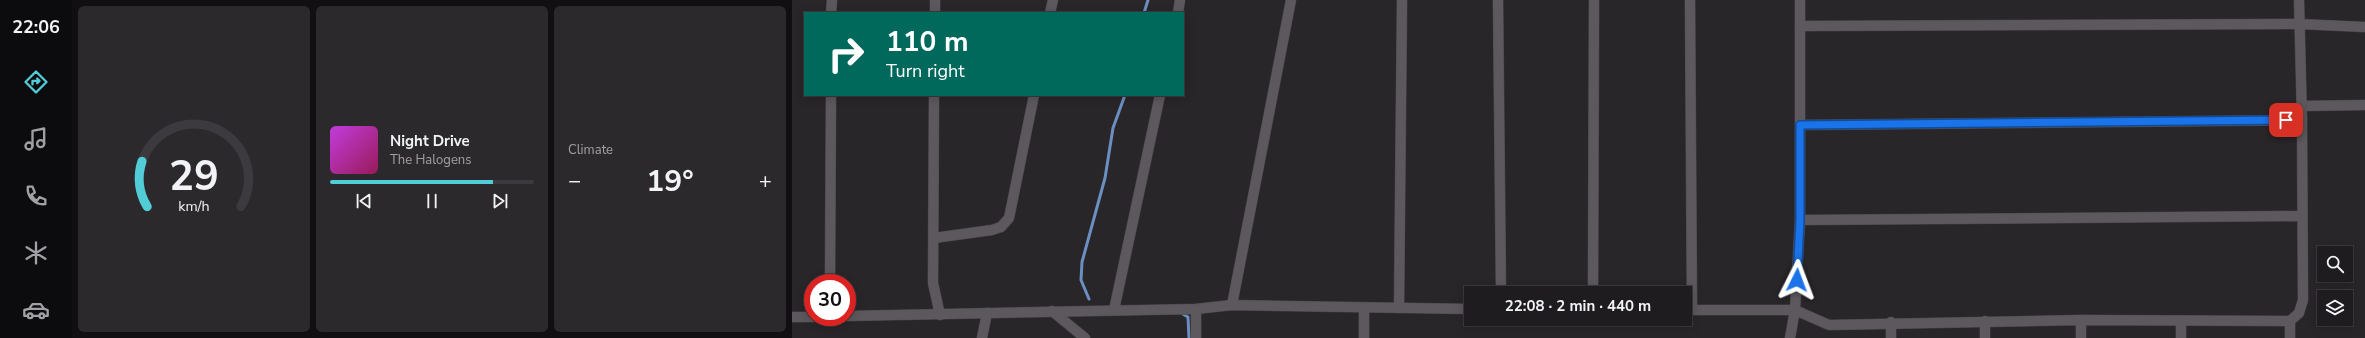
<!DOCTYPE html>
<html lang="en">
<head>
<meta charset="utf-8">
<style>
  :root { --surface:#1f1c20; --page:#2c292d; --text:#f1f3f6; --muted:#a1a1a5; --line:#3c3a3e; --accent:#52ccd6 }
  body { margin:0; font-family:"Nunito Sans",sans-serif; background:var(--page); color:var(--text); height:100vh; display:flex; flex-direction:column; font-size:15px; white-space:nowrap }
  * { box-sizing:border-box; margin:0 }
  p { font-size:13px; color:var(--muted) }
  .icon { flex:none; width:22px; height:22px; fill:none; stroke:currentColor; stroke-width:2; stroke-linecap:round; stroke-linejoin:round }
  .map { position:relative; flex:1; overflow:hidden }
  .details { display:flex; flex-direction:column; gap:6px; padding:6px; background:#110f12; width:720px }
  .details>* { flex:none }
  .hud { position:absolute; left:12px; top:12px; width:380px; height:84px; border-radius:0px; box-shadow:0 2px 10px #0003,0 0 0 1px var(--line); background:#00695c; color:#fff; overflow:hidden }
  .tools { position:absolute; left:1525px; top:246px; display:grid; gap:8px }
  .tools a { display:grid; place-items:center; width:36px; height:36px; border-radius:0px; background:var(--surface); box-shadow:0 2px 10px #0003,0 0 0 1px var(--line); font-size:20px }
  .speed { position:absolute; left:12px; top:274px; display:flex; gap:8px; font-size:20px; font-weight:700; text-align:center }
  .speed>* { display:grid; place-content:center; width:52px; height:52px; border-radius:50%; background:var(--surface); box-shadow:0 2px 10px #0003,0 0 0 1px var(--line); line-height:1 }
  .speed .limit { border:6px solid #d22; background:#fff; color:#111 }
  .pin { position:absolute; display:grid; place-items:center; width:34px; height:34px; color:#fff; margin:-17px; border-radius:8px; box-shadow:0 2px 6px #0006 }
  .me { position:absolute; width:44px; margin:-22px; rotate:3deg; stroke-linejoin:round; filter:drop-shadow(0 0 3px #0008) }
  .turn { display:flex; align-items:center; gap:14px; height:84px; padding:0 16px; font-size:18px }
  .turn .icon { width:52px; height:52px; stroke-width:2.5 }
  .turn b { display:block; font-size:28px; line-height:34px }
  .big { font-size:30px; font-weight:700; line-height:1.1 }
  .details .card { flex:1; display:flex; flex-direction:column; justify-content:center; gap:6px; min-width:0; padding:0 14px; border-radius:6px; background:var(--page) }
  .details .dial { align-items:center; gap:0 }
  .dial svg { height:104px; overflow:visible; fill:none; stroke:var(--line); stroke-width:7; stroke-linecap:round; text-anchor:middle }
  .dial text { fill:var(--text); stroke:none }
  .song { display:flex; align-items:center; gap:12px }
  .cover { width:48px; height:48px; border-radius:6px; background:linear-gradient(135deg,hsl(290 70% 55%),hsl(330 70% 35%)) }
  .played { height:4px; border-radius:2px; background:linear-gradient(90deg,var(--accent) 80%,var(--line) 80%) }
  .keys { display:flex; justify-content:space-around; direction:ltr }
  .heat { display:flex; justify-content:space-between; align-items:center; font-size:22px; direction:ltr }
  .details .tiles { flex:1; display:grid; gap:6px; grid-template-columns:repeat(3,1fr) }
  .trip { position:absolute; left:672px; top:286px; width:228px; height:40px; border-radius:0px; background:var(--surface); box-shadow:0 2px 10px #0003,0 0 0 1px var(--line); font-weight:700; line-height:40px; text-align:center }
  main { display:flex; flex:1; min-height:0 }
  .tabs { display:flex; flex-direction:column; width:72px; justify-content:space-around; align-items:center; background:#0c0b0d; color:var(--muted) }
  .tabs .icon { width:28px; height:28px }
  .tabs .selected { color:var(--accent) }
  .tabs b { font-size:18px; color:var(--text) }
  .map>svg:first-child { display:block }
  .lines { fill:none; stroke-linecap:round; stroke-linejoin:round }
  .stream { stroke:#6c8fc2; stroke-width:3 }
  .minor-casing { stroke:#464447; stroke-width:11 }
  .minor { stroke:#5c585d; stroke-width:10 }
  .route-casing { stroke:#114b97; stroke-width:10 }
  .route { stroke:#1a73e8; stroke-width:7 }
</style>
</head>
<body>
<main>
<nav class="tabs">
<b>22:06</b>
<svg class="icon selected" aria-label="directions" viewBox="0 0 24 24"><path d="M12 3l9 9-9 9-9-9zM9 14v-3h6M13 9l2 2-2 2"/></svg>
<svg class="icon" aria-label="music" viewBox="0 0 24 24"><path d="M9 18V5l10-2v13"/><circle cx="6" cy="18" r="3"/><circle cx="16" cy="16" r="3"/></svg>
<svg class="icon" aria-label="phone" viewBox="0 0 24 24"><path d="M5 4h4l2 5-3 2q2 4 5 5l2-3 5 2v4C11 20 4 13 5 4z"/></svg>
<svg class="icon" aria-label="climate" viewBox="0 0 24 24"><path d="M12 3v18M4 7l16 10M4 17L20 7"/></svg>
<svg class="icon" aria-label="car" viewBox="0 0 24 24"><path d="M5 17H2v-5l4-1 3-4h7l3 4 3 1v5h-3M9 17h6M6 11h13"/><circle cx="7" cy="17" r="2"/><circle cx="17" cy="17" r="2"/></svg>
</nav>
<section class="details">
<div class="tiles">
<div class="card dial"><svg viewBox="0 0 100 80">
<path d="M14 69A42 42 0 1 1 86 69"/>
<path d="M14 69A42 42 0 0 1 10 34" stroke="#52ccd6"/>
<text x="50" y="56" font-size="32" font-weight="700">29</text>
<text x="50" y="72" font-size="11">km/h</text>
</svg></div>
<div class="card">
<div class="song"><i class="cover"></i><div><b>Night Drive</b><p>The Halogens</p></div></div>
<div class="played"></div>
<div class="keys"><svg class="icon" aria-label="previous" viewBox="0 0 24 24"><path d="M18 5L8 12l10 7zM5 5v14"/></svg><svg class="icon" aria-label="pause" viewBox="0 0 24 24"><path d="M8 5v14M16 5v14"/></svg><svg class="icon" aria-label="next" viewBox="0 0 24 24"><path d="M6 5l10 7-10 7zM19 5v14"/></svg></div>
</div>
<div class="card"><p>Climate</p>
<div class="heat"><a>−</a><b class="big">19°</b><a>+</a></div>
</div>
</div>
</section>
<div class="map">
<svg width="1573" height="338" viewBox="0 0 1573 338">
  <rect width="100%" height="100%" fill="#29262a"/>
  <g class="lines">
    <g class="stream">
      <path d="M352 13 356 0"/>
      <path d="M297 299 289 280 290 262 313 178 321 128 333 95"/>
      <path d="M389 313 396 317 397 338"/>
    </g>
    <g class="minor-casing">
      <g id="minor">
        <path d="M706 0 709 293"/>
        <path d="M898 0 900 310"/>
        <path d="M39 13 40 0"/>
        <path d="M143 13V0"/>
        <path d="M258 13 261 0"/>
        <path d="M386 13 388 0"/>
        <path d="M1008 26 1507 24 1573 27"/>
        <path d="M142 95 141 283 148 315"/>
        <path d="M1509 106 1573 105"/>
        <path d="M1008 125 1510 120"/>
        <path d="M1008 220 1510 216"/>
        <path d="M142 238 200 230 209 227 217 218 242 95"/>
        <path d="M38 283 39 95"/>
        <path d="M801 293 802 0"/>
        <path d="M440 305 499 0"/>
        <path d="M607 308 610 0"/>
        <path d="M322 310 368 95"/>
        <path d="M893 310H1003L1037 325 1289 320 1498 321"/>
        <path d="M260 311 293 338"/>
        <path d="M55 316 404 309 440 305 679 309"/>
        <path d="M0 317H21"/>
        <path d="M1289 320V338"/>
        <path d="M1193 321V338"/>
        <path d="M1389 321V338"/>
        <path d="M190 338 195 313"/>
        <path d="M404 338V309"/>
        <path d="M572 338V308"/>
        <path d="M998 338 1003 310 1008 220V0"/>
        <path d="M1099 338V322"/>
        <path d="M1498 338V321L1507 313 1511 300 1510 120 1507 0"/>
      </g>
    </g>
    <use href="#minor" class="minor"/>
  </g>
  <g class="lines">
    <g class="route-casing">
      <path id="route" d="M1005 280 1008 220V125L1494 120"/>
    </g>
    <use href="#route" class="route"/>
  </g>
</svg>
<div class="tools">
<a><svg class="icon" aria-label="search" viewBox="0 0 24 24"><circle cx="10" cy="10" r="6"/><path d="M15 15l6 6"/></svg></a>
<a><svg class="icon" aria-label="layers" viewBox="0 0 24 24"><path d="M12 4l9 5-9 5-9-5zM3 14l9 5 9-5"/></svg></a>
</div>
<div class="speed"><div class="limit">30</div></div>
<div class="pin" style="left:1494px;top:120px;background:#d93025"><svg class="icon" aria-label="arrive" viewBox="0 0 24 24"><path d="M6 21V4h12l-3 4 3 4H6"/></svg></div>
<svg class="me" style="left:1005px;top:280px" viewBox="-20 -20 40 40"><path d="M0-17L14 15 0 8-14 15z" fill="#1a73e8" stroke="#fff" stroke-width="4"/></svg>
<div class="trip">22:08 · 2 min · 440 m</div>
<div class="hud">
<div class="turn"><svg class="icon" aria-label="right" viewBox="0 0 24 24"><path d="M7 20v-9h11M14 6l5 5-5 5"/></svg><div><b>110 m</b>Turn right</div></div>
</div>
</div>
</main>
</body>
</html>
